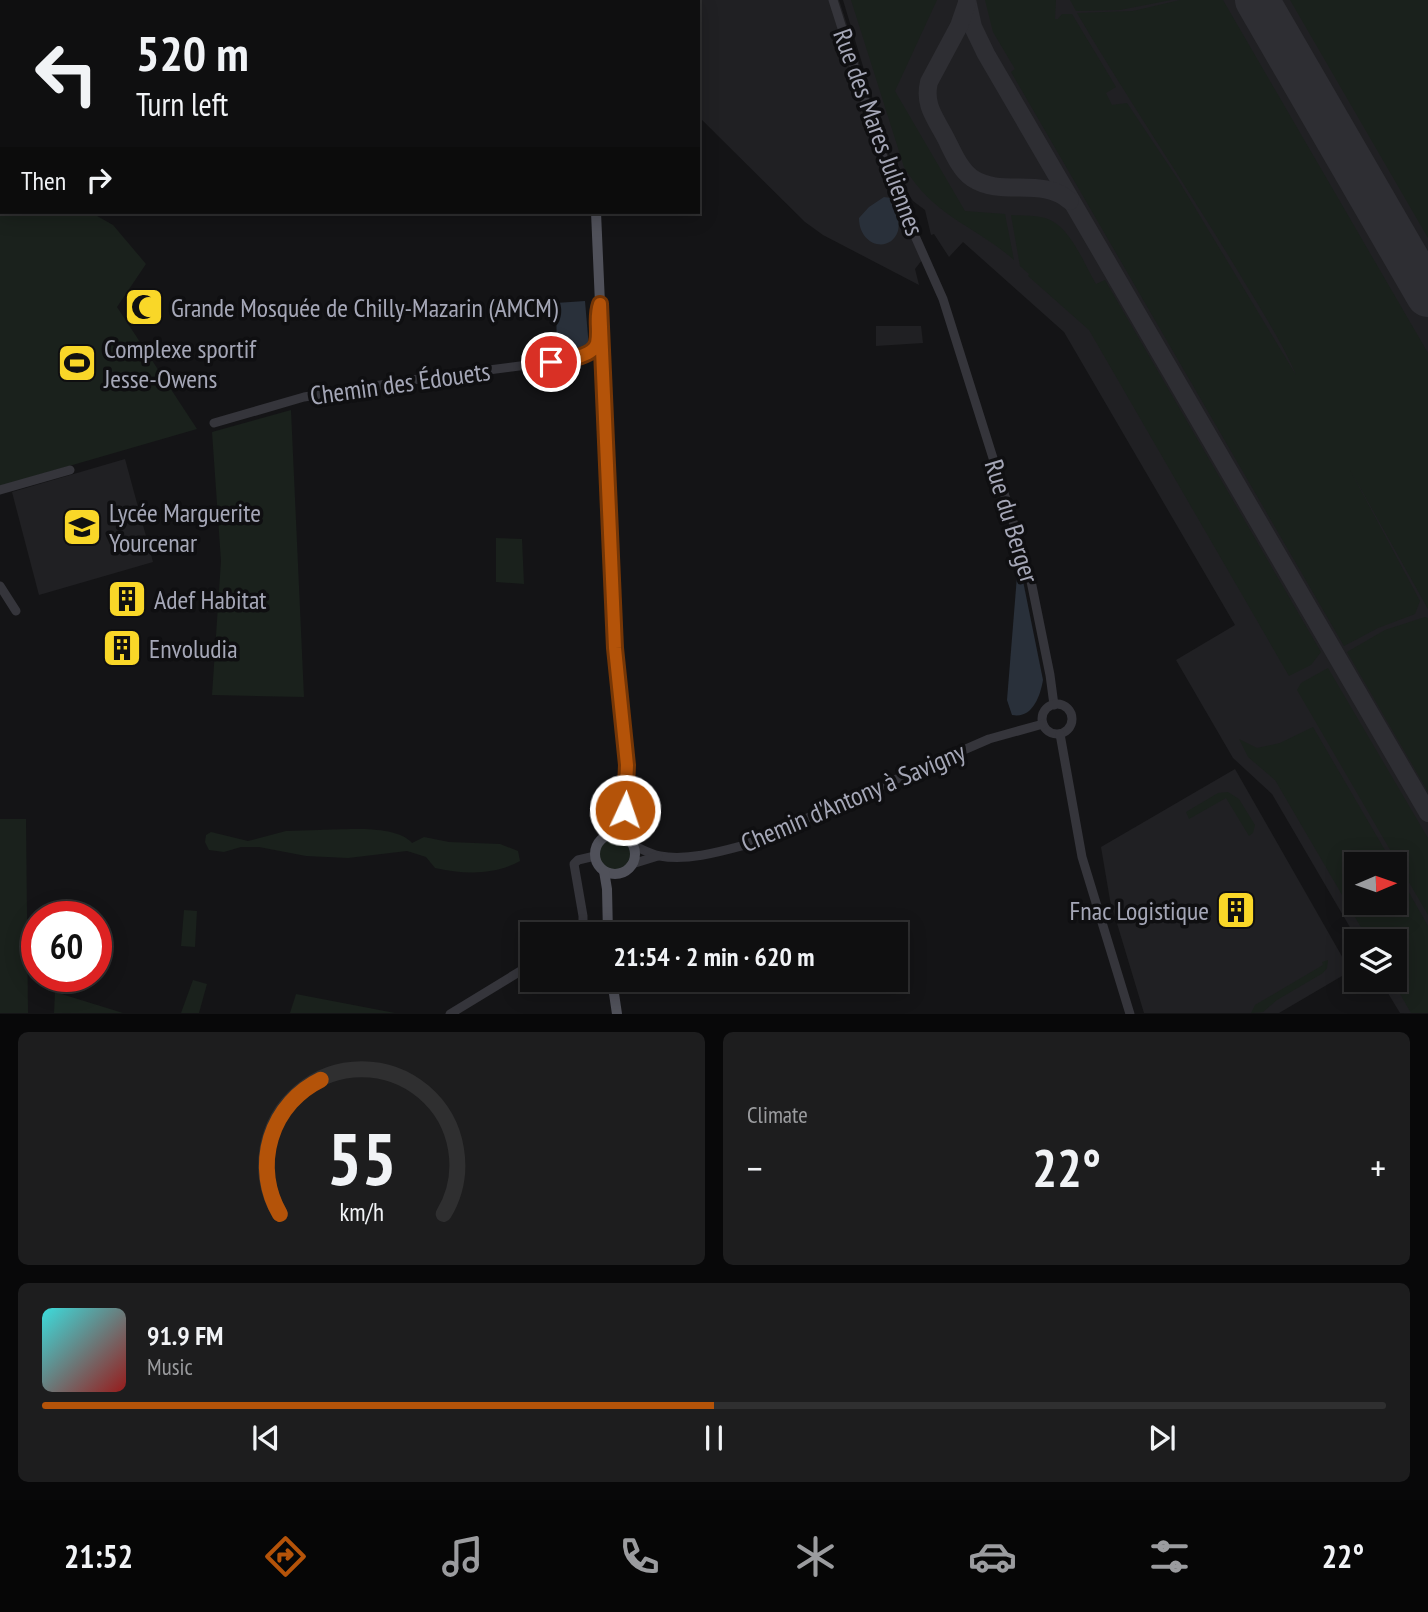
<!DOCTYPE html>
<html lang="en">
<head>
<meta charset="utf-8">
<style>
  :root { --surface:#0f0f10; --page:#1d1d1e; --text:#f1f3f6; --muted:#9b9c9f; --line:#2f2f30; --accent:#b45309 }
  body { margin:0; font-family:"PT Sans Narrow",sans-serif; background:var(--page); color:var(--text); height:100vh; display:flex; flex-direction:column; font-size:26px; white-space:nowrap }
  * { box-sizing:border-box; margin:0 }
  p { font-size:23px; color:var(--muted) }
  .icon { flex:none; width:38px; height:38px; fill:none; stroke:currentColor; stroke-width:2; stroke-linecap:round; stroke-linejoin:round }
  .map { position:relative; height:1014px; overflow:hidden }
  .drawer { display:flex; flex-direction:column; gap:18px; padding:18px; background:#080809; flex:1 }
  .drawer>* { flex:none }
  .hud { position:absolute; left:0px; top:0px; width:700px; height:214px; box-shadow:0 4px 18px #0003,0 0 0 2px var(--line); background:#0f0f10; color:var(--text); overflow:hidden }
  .needle { width:46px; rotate:88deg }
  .buttons { position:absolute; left:1344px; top:852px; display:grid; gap:14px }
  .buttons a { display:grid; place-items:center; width:63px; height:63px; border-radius:0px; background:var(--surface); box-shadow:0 4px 18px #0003,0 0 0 2px var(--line); font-size:35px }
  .speed { position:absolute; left:21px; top:901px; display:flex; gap:14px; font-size:35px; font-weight:700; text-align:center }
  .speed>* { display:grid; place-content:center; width:91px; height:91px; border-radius:50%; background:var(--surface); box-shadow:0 4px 18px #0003,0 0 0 2px var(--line); line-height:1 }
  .speed .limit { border:10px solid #d22; background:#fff; color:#111 }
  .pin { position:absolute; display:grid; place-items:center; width:60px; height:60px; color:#fff; margin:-30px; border:4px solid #fff; border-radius:50%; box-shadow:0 2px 7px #0007 }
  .me { position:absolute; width:77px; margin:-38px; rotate:3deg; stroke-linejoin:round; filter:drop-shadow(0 0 5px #0008) }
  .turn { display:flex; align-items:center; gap:24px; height:147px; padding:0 21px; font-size:32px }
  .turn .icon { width:91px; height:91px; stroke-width:2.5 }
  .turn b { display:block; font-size:49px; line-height:60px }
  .then { display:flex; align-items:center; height:66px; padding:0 21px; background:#0003; gap:14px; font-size:26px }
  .big { font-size:52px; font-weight:700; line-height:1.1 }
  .drawer .card { flex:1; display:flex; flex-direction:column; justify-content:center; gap:10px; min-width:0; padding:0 24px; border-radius:10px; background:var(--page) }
  .drawer .dial { align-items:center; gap:0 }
  .dial svg { height:182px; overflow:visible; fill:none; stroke:var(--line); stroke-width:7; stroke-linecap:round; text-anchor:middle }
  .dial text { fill:var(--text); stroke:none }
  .song { display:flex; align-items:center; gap:21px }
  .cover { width:84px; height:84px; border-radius:10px; background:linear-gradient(135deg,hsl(180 70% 55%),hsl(0 70% 35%)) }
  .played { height:7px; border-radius:4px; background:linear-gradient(90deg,var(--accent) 50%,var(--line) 50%) }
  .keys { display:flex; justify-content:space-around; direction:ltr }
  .heat { display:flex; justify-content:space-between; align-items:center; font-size:38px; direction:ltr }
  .drawer .tiles { flex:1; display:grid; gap:18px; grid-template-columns:1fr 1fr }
  .card:last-child { grid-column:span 2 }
  .trip { position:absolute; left:520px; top:922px; width:388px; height:70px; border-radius:0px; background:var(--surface); box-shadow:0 4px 18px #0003,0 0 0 2px var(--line); font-weight:700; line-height:70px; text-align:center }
  .menu { display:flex; height:112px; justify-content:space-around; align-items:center; background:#060606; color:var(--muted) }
  .menu .icon { width:49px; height:49px }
  .menu .on { color:var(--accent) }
  .menu b { font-size:32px; color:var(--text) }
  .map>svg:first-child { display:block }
  .built { fill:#202023; fill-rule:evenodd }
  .green { fill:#1a211c }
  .water { fill:#29303a }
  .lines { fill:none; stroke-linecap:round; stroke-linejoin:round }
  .taxiway { stroke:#2e2e33; stroke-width:18 }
  .runway { stroke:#2e2e33; stroke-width:44 }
  .minor { stroke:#35353b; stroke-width:9 }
  .major { stroke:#50515a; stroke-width:10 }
  .route-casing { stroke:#753606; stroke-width:18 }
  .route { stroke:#b45309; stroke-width:12 }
  .labels { text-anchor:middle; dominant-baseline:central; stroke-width:7; stroke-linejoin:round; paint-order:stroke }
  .street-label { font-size:26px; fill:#a5a7b7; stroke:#0f0f11 }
  .poi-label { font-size:26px; fill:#a5a7b7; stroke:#0f0f11; text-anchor:start }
</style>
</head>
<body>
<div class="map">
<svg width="1428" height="1014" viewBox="0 0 1428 1014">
  <rect width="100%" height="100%" fill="#141416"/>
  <g class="built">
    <path d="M585 0H839L922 260 915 269 919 285 823 235 805 222 698 116V2Z"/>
    <path d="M843 0H1428V1013H1400L1380 980H1395V942L1358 941 1272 794 1233 758 1176 660 1235 625 1064 332 963 242 949 257 934 234 931 235 925 210 913 201 896 176ZM1356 864H1395V903H1356Z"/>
    <path d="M876 326H921L923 343 876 346Z"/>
    <path d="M125 459 153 562 39 595 12 492Z"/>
    <path d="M1235 769 1344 960 1342 976 1279 1013H1144L1110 900 1101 847Z"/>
  </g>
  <g class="green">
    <path d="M851 0H937L895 91 965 211 1005 214 1014 260C974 225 934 217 904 167Z"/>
    <path d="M985 0H1056L1055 19H1058L1062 14H1072L1116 87 1106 93 1112 105 1127 103 1177 178 1296 375C1283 343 1255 300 1236 268 1184 182 1128 100 1077 13L1133 11 1180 0H1223L1428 353V609L1349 468 1420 601 1415 614 1378 628 1344 646 1011 72 1015 69 993 32Z"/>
    <path d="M1070 0H1171L1120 10 1078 11H1076Z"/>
    <path d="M1290 0H1428V238Z"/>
    <path d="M0 158 2 212H90L113 225 146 264 117 307 197 429 0 486Z"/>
    <path d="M1011 215C1022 216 1034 215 1045 218 1070 225 1084 264 1096 284L1105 280 1321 652 1311 665 1289 676 1089 330 1028 276 1029 274 1020 266Z"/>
    <path d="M291 410 304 697 212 695 221 561 212 432Z"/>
    <path d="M496 538 522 539 524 584 496 582Z"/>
    <path d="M1425 617 1428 618V792L1347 652 1385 630Z"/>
    <path d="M1328 668 1428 838V915L1297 690 1301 683Z"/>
    <path d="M1313 727 1393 864H1356V903H1395V868L1428 926V1013H1411L1392 980H1395V942L1369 941 1275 780 1248 757 1239 739 1257 748 1280 743Z"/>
    <path d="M1228 792 1239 799 1255 825 1253 833 1249 836 1226 798 1189 819 1186 812 1218 793Z"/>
    <path d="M0 819H26L28 1013H0Z"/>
    <path d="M319 830C344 830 395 824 412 843L424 837 449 842 500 844 518 851 520 861C494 876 462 874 435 868L426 857 407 851 348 858 306 856 259 847H241L224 852 209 850 205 842 206 835 211 832 248 841 286 831Z"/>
    <circle cx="615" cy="855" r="16"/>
    <path d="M184 910 197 911 195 947 181 946Z"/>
    <path d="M1328 960 1327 968 1323 973 1277 1000 1263 1012 1251 1013 1255 1005 1323 965 1322 962Z"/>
    <path d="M193 980 207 984 199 1013H181Z"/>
    <path d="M55 992 123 1013H54Z"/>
    <path d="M296 994 395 1013H290Z"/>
  </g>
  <g class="water">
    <path d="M884 197 891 198C894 207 901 221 898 231 890 254 859 246 859 218L869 207Z"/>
    <path d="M585 301 589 348 557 353 556 303Z"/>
    <path d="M1021 571 1043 680C1040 697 1032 719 1012 715L1007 700 1017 576Z"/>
  </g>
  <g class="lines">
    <g class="taxiway">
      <path d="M967 0 973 27 986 54 1428 813"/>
      <path d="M967 3 959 26 929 82C924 103 933 115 943 133 951 147 958 168 972 178 1002 198 1042 176 1070 201"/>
    </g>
    <path class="runway" d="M1257 0 1428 295"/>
    <g class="minor">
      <path d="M833 0 891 182 943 299 1004 493 1030 576 1050 675 1054 705"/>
      <path d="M214 423 304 397 419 379 551 362 588 353"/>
      <path d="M0 490 70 470"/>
      <path d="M0 586 16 611"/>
      <circle cx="1057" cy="719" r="15"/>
      <path d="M1060 734 1082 857 1130 1014"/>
      <path d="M633 845C641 849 650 854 660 856 687 861 719 852 745 845L989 739 1043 724"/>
      <path d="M632 864 658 856"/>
      <path d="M579 934 583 923V916L574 864 578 860 595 856"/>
      <path d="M450 1014 532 964"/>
    </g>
    <g class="major">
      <path d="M527 0 529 2"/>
      <path d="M596 212 615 648 627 765 624 820 627 838"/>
      <path d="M588 353 597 343V335"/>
      <circle cx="615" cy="854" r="20"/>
      <path d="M604 871 607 889 608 934"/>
      <path d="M612 980 617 1014"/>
    </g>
  </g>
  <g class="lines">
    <g class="route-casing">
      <path id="route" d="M551 362C563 360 593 358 597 343 600 330 595 318 600 304L615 648 627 765 625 810"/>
    </g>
    <use href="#route" class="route"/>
  </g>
  <defs>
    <g id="mosque-square" transform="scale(2.0125)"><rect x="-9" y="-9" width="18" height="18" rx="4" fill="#f9d728" stroke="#0f0f11"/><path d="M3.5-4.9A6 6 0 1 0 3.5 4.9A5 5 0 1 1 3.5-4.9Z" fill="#111"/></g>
    <g id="stadium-square" transform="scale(2.0125)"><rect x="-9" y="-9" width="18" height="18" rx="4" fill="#f9d728" stroke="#0f0f11"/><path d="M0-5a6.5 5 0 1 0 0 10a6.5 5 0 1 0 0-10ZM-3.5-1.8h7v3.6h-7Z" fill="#111"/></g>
    <g id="school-square" transform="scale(2.0125)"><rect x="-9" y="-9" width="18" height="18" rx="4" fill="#f9d728" stroke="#0f0f11"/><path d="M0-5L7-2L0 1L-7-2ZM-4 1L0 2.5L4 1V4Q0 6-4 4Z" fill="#111"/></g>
    <g id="building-square" transform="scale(2.0125)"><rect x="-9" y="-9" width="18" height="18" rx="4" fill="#f9d728" stroke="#0f0f11"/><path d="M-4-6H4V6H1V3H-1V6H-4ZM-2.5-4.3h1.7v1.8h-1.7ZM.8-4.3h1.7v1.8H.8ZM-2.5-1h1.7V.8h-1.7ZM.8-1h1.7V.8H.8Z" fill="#111"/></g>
  </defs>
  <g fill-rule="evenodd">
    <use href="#mosque-square" x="144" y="307"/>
    <use href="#stadium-square" x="77" y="363"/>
    <use href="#school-square" x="82" y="527"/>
    <use href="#building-square" x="127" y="599"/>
    <use href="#building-square" x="122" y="648"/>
    <use href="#building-square" x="1236" y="910"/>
  </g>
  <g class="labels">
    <g class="street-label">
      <text transform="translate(879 132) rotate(70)">Rue des Mares Juliennes</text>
      <text transform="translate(400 383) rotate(-8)">Chemin des Édouets</text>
      <text transform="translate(1012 521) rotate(73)">Rue du Berger</text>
      <text transform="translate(853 797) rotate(-23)">Chemin d'Antony à Savigny</text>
    </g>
    <g class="poi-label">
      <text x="171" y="307">Grande Mosquée de Chilly-Mazarin (AMCM)</text>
      <text x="104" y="348">Complexe sportif<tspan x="104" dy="30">Jesse-Owens</tspan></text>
      <text x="109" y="512">Lycée Marguerite<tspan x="109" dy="30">Yourcenar</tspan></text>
      <text x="154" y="599">Adef Habitat</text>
      <text x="149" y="648">Envoludia</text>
      <text x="1209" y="910" text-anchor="end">Fnac Logistique</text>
    </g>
  </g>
</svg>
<div class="buttons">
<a><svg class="needle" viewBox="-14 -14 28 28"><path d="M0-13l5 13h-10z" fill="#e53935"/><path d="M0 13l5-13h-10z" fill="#9b9c9f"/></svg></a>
<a><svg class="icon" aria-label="layers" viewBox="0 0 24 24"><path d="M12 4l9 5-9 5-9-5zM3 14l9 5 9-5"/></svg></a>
</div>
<div class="speed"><div class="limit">60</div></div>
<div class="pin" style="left:551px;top:362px;background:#d93025"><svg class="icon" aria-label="arrive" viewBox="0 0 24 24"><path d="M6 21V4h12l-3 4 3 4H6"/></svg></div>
<svg class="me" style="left:625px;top:810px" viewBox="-20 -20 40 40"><circle r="17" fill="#b45309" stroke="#fff" stroke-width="3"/><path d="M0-11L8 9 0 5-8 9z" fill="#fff"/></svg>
<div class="trip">21:54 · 2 min · 620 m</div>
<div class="hud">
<div class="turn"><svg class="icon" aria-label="left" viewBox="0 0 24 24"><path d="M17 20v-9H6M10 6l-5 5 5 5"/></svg><div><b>520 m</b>Turn left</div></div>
<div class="then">Then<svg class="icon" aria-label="right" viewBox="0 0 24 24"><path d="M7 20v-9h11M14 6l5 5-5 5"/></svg></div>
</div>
</div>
<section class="drawer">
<div class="tiles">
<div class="card dial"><svg viewBox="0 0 100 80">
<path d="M14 69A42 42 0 1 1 86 69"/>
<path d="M14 69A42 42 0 0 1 32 10" stroke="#b45309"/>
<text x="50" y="56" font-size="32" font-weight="700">55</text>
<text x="50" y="72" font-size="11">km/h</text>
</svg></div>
<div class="card"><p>Climate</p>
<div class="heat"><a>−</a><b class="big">22°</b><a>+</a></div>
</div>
<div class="card">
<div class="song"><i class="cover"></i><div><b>91.9 FM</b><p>Music</p></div></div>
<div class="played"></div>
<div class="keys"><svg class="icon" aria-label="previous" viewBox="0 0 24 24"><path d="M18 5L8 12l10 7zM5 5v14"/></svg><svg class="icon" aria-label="pause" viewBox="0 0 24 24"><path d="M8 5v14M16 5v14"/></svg><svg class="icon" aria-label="next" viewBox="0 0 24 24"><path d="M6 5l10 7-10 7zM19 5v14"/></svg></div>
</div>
</div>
</section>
<nav class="menu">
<b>21:52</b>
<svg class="icon on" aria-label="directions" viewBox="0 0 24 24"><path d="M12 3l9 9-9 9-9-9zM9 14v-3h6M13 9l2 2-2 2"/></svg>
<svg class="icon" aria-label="music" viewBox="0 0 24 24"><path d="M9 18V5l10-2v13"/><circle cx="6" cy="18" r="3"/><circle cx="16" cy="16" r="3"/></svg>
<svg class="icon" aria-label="phone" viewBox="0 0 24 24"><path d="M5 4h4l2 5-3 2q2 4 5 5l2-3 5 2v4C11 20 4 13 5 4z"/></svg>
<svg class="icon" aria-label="climate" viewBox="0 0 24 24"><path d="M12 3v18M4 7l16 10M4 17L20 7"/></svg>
<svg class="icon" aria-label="car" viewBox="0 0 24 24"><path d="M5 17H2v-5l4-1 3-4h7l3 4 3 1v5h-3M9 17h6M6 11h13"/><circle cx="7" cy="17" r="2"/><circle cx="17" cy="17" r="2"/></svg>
<svg class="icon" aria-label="filters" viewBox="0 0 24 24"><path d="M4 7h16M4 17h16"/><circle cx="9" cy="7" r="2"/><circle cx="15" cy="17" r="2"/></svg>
<b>22°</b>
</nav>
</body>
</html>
